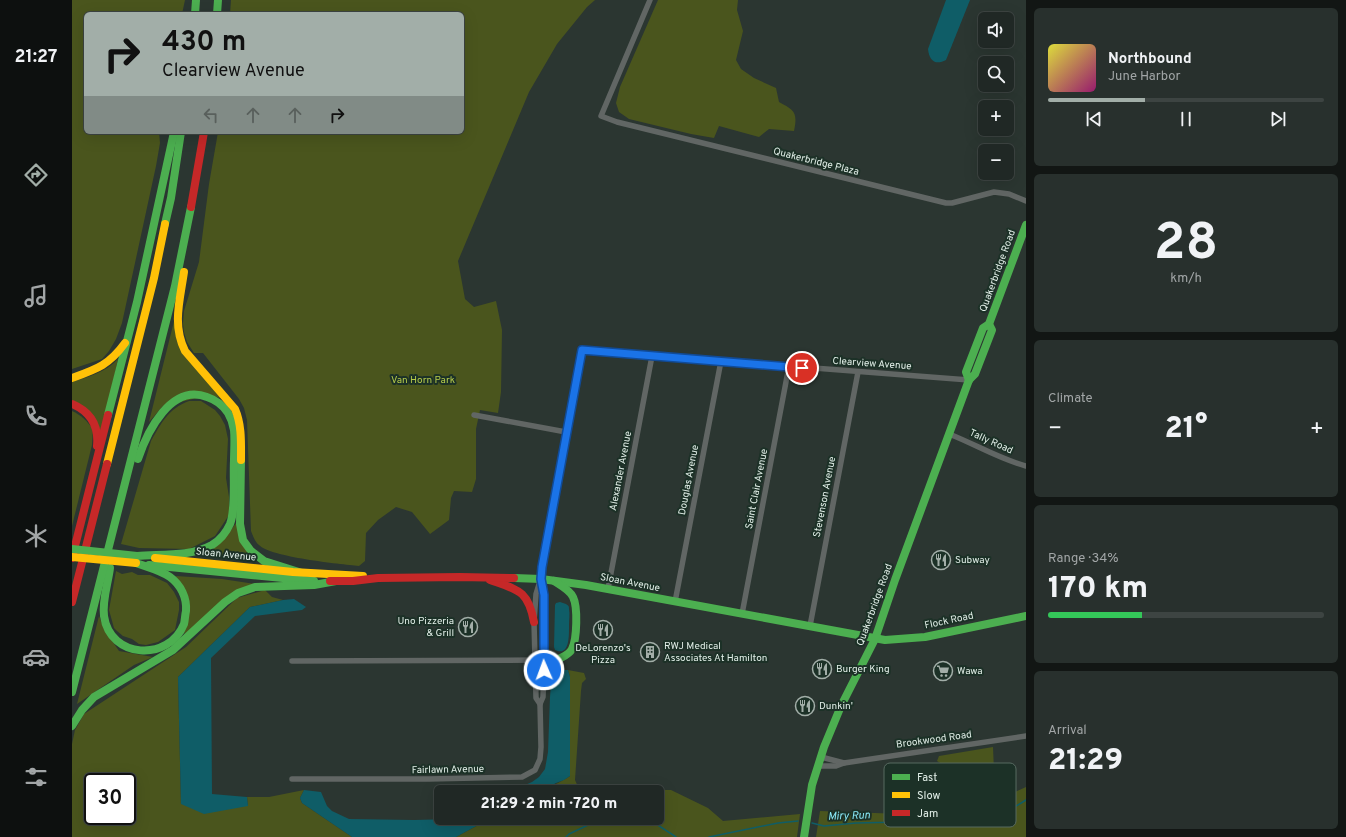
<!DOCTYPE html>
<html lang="en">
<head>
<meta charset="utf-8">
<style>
  :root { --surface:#202825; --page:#28302d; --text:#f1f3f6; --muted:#a2a6a7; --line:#3d4442; --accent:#a2aea8 }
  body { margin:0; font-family:Overpass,sans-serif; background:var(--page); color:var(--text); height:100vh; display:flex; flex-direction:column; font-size:15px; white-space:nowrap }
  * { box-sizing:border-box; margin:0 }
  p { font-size:13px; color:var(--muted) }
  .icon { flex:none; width:22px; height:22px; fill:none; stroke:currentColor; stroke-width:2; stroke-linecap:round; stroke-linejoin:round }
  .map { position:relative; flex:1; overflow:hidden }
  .sheet { display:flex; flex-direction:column; gap:8px; padding:8px; background:#121614; width:320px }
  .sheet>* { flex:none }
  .banner { position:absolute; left:12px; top:12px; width:380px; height:122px; border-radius:6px; box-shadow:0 4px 16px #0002,0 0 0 1px var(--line); background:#a2aea8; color:#111; overflow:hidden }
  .controls { position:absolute; left:906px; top:12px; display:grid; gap:8px }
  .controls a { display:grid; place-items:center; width:36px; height:36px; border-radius:6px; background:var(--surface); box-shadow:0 4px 16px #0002,0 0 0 1px var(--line); font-size:20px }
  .speed { position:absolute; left:12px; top:773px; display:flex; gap:8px; font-size:20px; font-weight:700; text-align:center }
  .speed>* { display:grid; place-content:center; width:52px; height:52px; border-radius:50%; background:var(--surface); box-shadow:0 4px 16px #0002,0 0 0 1px var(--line); line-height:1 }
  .speed .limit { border:2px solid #111; border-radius:6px; background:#fff; color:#111 }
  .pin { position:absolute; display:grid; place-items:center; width:34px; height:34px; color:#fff; margin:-17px; border:2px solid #fff; border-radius:50%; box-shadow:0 1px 4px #0007 }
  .me { position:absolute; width:44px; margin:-22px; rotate:358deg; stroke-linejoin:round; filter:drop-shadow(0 0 3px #0008) }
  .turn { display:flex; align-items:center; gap:14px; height:84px; padding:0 12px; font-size:18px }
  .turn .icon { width:52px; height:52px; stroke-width:2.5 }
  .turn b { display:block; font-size:28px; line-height:34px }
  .lanes { display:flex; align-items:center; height:38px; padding:0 12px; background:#0003; justify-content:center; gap:20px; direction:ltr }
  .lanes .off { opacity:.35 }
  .big { font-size:30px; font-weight:800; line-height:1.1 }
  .sheet .widget { flex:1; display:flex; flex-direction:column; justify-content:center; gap:6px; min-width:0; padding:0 14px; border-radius:6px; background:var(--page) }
  .sheet .dial { align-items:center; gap:0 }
  .dial b { font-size:52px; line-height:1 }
  .song { display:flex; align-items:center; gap:12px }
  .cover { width:48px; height:48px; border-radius:6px; background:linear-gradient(135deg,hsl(60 70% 55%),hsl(320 70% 35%)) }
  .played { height:4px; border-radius:2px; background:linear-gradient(90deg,var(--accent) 35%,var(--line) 35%) }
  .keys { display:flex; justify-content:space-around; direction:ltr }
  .heat { display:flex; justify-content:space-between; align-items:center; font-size:22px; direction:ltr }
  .charge { height:6px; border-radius:3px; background:linear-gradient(90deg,#34c759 34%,var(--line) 0) }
  .trip { position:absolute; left:362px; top:785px; width:230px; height:40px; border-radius:6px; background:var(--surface); box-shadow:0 4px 16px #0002,0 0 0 1px var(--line); font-weight:800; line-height:40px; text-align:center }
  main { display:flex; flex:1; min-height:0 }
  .tab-bar { display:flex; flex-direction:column; width:72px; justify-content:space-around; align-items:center; background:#0d100f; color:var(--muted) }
  .tab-bar .icon { width:28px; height:28px }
  .tab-bar .current { color:var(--accent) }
  .tab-bar b { font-size:18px; color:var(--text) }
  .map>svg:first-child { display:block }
  .green { fill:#4a551d; fill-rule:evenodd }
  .water { fill:#0f5d67 }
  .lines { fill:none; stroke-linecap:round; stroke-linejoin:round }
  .stream { stroke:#0f5d67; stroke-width:1.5 }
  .street { stroke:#616664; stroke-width:5.5 }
  .fast { stroke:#4caf50; stroke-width:8 }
  .slow { stroke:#ffc107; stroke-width:8 }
  .jam { stroke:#c62828; stroke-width:8 }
  .fast-bridge { stroke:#4caf50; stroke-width:8 }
  .slow-bridge { stroke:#ffc107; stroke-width:8 }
  .route-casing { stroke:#114b97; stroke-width:10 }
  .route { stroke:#1a73e8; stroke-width:7 }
  .labels { text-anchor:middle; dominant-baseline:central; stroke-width:4; stroke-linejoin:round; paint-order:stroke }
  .street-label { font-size:10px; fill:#e2efe8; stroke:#1c3127 }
  .park-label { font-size:10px; fill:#b6cc4b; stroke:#1c3127 }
  .poi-label { font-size:10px; fill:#e2efe8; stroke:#1c3127; text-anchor:start }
  .water-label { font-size:11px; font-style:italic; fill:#8aeaf8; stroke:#1c3127 }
  .key { fill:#1c3127; stroke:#576a61; stroke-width:1 }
  .key-label { font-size:11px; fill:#e2efe8 }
</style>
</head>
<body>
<main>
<nav class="tab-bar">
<b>21:27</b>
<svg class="icon current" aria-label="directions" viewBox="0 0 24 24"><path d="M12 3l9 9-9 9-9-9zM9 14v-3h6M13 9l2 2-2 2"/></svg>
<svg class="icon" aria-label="music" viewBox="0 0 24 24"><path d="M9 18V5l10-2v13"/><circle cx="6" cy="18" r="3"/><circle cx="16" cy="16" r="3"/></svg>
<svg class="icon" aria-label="phone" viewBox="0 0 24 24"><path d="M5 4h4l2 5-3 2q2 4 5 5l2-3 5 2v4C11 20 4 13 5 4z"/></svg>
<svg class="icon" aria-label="climate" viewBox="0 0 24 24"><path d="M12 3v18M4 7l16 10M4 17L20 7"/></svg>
<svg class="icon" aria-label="car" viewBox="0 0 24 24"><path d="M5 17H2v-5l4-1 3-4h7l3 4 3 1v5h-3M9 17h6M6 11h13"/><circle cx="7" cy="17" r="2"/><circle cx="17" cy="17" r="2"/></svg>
<svg class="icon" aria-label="filters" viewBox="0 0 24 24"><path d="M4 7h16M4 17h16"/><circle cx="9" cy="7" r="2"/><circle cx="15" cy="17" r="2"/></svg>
</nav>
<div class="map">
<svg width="954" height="837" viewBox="0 0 954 837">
  <rect width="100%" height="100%" fill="#2b3631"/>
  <g class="green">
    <path d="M0 0H113L110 14H14V132H87L88 143 84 166 50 323 44 339 37 351 30 359 0 369Z"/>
    <path d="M159 0H523L515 7 485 44 457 92 386 261 393 299 402 307 424 301 430 330 429 392 426 413 408 410 404 429V479L400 492 382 491 379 498 377 520 358 534 340 512 324 507 306 520 294 533 293 561 287 566C268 564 198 557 187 545 183 542 181 536 179 531L175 420 172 408 167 399 131 353H122L115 342 112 332 111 323 112 311 127 262 137 184 146 132H390V14H158Z"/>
    <path d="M586 0H666L665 10 671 31 664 60 669 69 682 78 704 88 707 102C722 110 726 112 722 131L697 129 687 137 647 126 642 138 619 134 557 119 547 112 544 103 548 87Z"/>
    <path d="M102 321 105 341 148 398 138 395 91 406 77 422Z"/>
    <path d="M46 359 29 437 0 401V382C16 377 34 372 46 359Z"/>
    <path d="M117 401H129L143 410 148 416 153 425 156 439 154 478 157 497V515L143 536 117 549 67 548 49 544 79 441C90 422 96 409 117 401Z"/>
    <path d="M0 411C9 415 15 421 21 429L20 445 0 526Z"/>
    <path d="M165 522 184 560 166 559 125 555 158 531Z"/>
    <path d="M44 571 50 574 60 572 66 575H78L95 583 102 592 107 602V610L103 630 86 642 74 645 67 644 60 639 51 636 45 631 42 628 37 610Z"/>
    <path d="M104 576 150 579 183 584 112 634 117 610Z"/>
    <path d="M193 590 200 597 211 600 178 607 106 677 109 804 176 806 175 797H197L232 790 228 798 230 803 280 837H0V744L3 730 12 714 114 647 165 598ZM21 782H55V816H21Z"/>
    <path d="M27 616 32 629 47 651 81 657 62 665 5 704Z"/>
    <path d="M496 670 512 673 514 679 510 683 509 691 503 780 507 789 599 790 636 808 651 821 728 814 725 837H384L419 818H585V792H467C477 787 489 782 498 776V677Z"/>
    <path d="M921 747 922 771 931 772 943 792 954 787V837H744L748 811 830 814 875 813 884 810 903 813 932 802 920 788 892 793 882 787H877C878 774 877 768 865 761L867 756Z"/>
  </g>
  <g class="water">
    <path d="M874 0H898L874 60C863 66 857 60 856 49Z"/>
    <path d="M222 599 234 607 230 610 183 616 139 658 140 794 175 797 176 806 132 814 109 804 106 677 178 607 211 600Z"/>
    <path d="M488 602 494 604C497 606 497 606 497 609 498 614 497 620 497 625 497 635 498 657 483 650L482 647 483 605 484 603Z"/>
    <path d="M483 670H496L498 677V776L492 780 484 783 467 792H429V790L433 786 453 785 460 782 467 777 473 769 476 752 478 697 480 671Z"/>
    <path d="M232 790 249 792 255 806 260 811 277 819 342 820 419 818 384 837H280L230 803 228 798Z"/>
  </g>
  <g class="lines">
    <g class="stream">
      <path d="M575 818 604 837"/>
      <path d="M740 823 752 826 784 823 830 822 896 824 941 808 954 800"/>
      <path d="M494 837 497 834 531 818"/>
      <path d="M637 837 706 823 726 821"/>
    </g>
    <g class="street">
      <path d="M578 0 529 116 545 122 874 203H880L922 192 937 194 954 201"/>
      <path d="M402 415 494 432"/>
      <path d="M877 434C903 444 927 459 954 466"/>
      <path d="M536 589 580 356"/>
      <path d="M603 602 649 361"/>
      <path d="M670 614 717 366"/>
      <path d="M738 626 786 372"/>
      <path d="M220 661 472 660"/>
      <path d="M468 704 464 698 462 622 464 594 468 581"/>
      <path d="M749 757 772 763"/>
      <path d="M746 766H764L772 763 954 736"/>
      <path d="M220 779H357L450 777 463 770 468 759 469 747 468 704 471 697 472 670V595L469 579 470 567 510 350 897 380"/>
    </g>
    <g class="fast">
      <path d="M123 14 124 0"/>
      <path d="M145 14 146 0"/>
      <path d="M93 224 99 198 109 132"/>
      <path d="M897 380 894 372 911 328 917 324 954 225"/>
      <path d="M36 415 65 302 102 132"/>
      <path d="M169 460 168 524 171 540 179 551 192 561 230 573"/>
      <path d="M65 556C89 554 118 557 140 545 148 540 154 533 158 524 164 509 161 478 162 461 162 451 163 440 162 430 161 424 159 418 156 413 151 405 144 400 135 397 99 383 75 432 66 459"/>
      <path d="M77 565 242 581"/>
      <path d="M38 568C36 584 30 600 32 616 38 659 97 662 112 624 113 620 113 615 114 611 115 598 109 585 98 577 88 570 75 567 64 563"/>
      <path d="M442 578 469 579 514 585 813 640 853 637 954 616"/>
      <path d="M482 581C488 585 498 590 501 597 506 607 505 639 500 649 497 655 490 657 485 660"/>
      <path d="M0 692 103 286 119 207"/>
      <path d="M0 726 10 710 22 697 101 650 153 602 166 593 183 587 242 585 264 581"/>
      <path d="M732 837 740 785 752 747 769 706 803 639 823 580 897 380 903 374 920 330 917 324"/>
    </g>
    <g class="slow">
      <path d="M112 272C108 300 100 325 113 351L163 409C170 425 169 443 169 460"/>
      <path d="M0 378C25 369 37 365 53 343"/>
      <path d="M35 464 82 278 93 224"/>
      <path d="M83 558 221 572 291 576"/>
    </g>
    <g class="jam">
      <path d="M119 207 132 132"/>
      <path d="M0 404C19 412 27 426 25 446"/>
      <path d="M0 558 36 415"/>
      <path d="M418 580C446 590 456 590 462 622"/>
      <path d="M258 581H281L306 578 388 577 442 578"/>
      <path d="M0 602 35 464"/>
    </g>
    <path class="fast-bridge" d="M0 549 65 556"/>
    <path class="slow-bridge" d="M0 557 64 563"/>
  </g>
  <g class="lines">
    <g class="route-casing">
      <path id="route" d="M472 670V595L469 579 470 567 510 350 730 368"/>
    </g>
    <use href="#route" class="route"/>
  </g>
  <defs>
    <g id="restaurant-ring" transform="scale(1)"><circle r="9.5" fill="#1c3127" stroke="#a2aea8" stroke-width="1.5"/><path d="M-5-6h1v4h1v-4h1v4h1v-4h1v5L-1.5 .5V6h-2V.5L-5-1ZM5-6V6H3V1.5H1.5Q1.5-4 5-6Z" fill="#a2aea8"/></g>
    <g id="building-ring" transform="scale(1)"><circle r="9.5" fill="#1c3127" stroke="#a2aea8" stroke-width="1.5"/><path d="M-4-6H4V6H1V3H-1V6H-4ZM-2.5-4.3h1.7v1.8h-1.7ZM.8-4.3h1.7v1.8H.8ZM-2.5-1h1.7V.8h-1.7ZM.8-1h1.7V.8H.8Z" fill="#a2aea8"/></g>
    <g id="supermarket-ring" transform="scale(1)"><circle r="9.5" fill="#1c3127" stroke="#a2aea8" stroke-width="1.5"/><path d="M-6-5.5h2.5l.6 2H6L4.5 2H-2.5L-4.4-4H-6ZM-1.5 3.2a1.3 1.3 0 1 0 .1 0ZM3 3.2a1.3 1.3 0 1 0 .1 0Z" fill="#a2aea8"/></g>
  </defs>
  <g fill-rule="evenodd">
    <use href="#restaurant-ring" x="869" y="560"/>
    <use href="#restaurant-ring" x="396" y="627"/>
    <use href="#restaurant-ring" x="531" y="630"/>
    <use href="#building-ring" x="578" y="652"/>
    <use href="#restaurant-ring" x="750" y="669"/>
    <use href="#supermarket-ring" x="871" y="671"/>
    <use href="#restaurant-ring" x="733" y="706"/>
  </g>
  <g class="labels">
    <g class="street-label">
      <text transform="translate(744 162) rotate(14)">Quakerbridge Plaza</text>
      <text transform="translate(926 271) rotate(-70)">Quakerbridge Road</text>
      <text transform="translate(800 364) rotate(4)">Clearview Avenue</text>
      <text transform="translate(919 442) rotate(24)">Tally Road</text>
      <text transform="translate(549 471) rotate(-79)">Alexander Avenue</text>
      <text transform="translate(617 480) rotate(-79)">Douglas Avenue</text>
      <text transform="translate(685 489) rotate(-79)">Saint Clair Avenue</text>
      <text transform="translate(753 497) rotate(-79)">Stevenson Avenue</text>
      <text transform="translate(154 555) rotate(6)">Sloan Avenue</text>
      <text transform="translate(558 583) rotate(11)">Sloan Avenue</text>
      <text transform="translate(803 605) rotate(-70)">Quakerbridge Road</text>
      <text transform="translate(877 621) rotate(-12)">Flock Road</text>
      <text transform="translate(862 740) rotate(-8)">Brookwood Road</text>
      <text transform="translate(376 770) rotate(-1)">Fairlawn Avenue</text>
    </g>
    <g class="park-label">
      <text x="351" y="380">Van Horn Park</text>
    </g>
    <g class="poi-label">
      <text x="883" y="560">Subway</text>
      <text x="382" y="621" text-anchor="end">Uno Pizzeria<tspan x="382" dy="12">&amp; Grill</tspan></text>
      <text x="592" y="646">RWJ Medical<tspan x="592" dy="12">Associates At Hamilton</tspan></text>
      <text x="531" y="648" text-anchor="middle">DeLorenzo's<tspan x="531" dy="12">Pizza</tspan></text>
      <text x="764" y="669">Burger King</text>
      <text x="885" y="671">Wawa</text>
      <text x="747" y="706">Dunkin'</text>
    </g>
    <g class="water-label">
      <text transform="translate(777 816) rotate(-2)">Miry Run</text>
    </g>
  </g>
  <rect x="812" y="763" width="132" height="64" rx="6" class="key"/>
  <rect x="820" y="774" width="18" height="6" fill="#4caf50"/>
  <rect x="820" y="792" width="18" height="6" fill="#ffc107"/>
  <rect x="820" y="810" width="18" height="6" fill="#c62828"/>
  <g class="key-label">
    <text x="845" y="781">Fast</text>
    <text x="845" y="799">Slow</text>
    <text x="845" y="817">Jam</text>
  </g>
</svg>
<div class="controls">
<a><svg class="icon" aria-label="sound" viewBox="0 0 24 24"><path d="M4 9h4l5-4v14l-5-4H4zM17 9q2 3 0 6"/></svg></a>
<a><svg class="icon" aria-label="search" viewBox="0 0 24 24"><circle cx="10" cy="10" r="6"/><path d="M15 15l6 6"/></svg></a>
<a>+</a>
<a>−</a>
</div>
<div class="speed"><div class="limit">30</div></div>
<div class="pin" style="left:730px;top:368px;background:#d93025"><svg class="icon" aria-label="arrive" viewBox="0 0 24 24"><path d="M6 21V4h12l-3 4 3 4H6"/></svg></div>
<svg class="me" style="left:472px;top:670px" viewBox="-20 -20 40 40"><circle r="17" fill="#1a73e8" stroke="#fff" stroke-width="3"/><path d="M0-11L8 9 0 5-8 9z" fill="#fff"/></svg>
<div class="trip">21:29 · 2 min · 720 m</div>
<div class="banner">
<div class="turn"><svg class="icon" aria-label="right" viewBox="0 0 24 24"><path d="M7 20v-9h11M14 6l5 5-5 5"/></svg><div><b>430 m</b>Clearview Avenue</div></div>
<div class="lanes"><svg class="icon off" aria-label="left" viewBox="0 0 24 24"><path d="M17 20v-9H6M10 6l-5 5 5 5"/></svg><svg class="icon off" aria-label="ahead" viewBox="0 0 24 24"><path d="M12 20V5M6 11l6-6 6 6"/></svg><svg class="icon off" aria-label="ahead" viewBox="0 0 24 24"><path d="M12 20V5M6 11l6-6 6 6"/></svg><svg class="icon" aria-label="right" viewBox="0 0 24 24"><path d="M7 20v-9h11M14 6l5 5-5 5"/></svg></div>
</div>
</div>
<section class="sheet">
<div class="widget">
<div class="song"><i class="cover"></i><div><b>Northbound</b><p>June Harbor</p></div></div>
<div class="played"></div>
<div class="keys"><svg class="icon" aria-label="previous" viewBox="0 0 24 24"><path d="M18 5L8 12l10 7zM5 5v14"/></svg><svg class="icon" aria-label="pause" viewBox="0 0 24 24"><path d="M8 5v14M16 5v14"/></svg><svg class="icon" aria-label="next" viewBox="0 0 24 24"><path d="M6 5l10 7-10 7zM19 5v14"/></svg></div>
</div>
<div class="widget dial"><b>28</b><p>km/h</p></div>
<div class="widget"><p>Climate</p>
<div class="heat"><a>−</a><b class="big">21°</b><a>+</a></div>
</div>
<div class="widget"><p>Range · 34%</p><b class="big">170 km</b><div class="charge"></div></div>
<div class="widget"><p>Arrival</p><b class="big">21:29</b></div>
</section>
</main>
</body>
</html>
